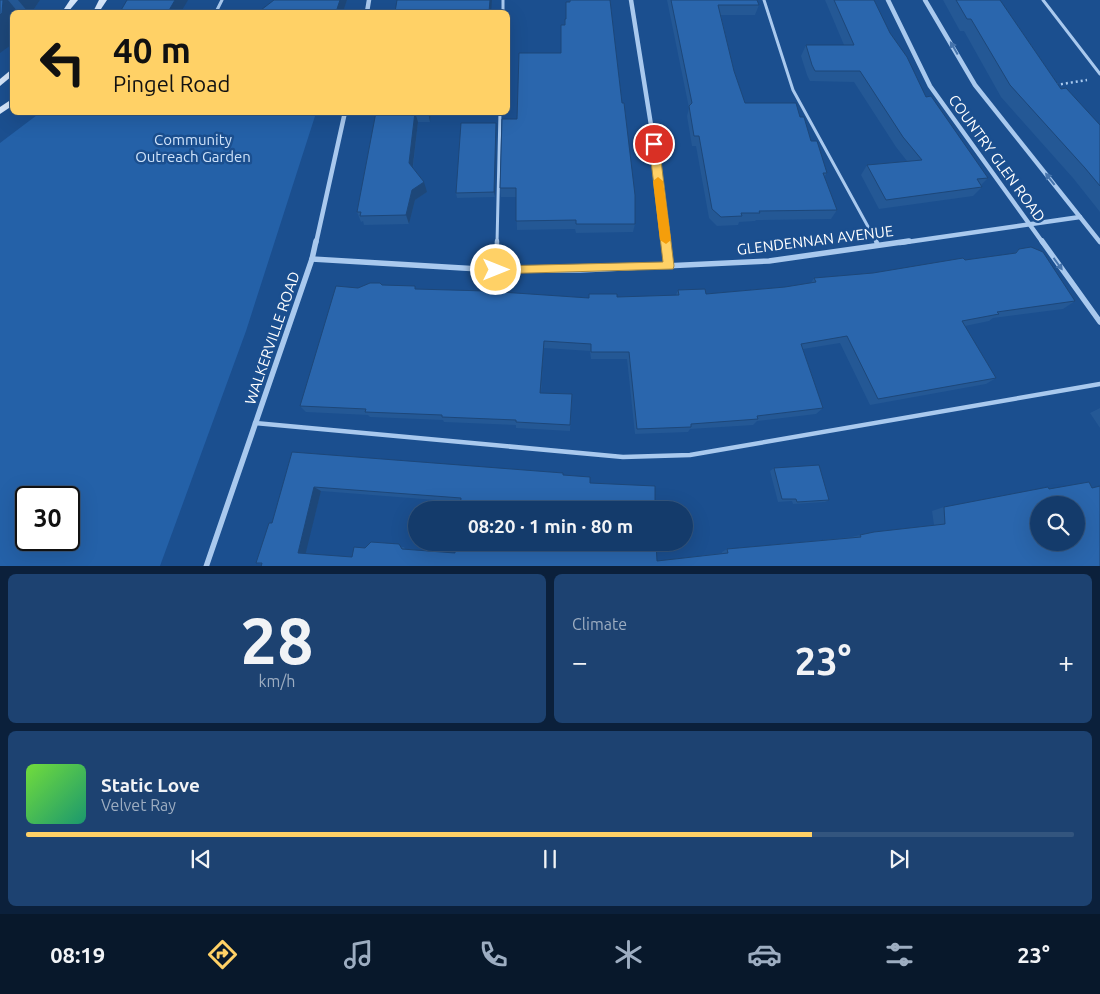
<!DOCTYPE html>
<html lang="en">
<head>
<meta charset="utf-8">
<style>
  :root { --surface:#143b6b; --page:#1d4271; --text:#f1f3f6; --muted:#9dadc1; --line:#33557e; --accent:#ffd166 }
  body { margin:0; font-family:Ubuntu,sans-serif; background:var(--page); color:var(--text); height:100vh; display:flex; flex-direction:column; font-size:19px; white-space:nowrap }
  * { box-sizing:border-box; margin:0 }
  p { font-size:16px; color:var(--muted) }
  .icon { flex:none; width:28px; height:28px; fill:none; stroke:currentColor; stroke-width:2; stroke-linecap:round; stroke-linejoin:round }
  .map { position:relative; height:566px; overflow:hidden }
  .sheet { display:flex; flex-direction:column; gap:8px; padding:8px; background:#0b203b; flex:1 }
  .sheet>* { flex:none }
  .banner { position:absolute; left:10px; top:10px; width:500px; height:105px; border-radius:8px; box-shadow:0 5px 20px #0002,0 0 0 1px var(--line); background:#ffd166; color:#111; overflow:hidden }
  .buttons { position:absolute; left:1030px; top:496px; display:grid; gap:10px }
  .buttons a { display:grid; place-items:center; width:55px; height:55px; border-radius:50%; background:var(--surface); box-shadow:0 5px 20px #0002,0 0 0 1px var(--line); font-size:25px }
  .speed { position:absolute; left:15px; top:486px; display:flex; gap:10px; font-size:25px; font-weight:700; text-align:center }
  .speed>* { display:grid; place-content:center; width:65px; height:65px; border-radius:50%; background:var(--surface); box-shadow:0 5px 20px #0002,0 0 0 1px var(--line); line-height:1 }
  .speed .limit { border:2px solid #111; border-radius:8px; background:#fff; color:#111 }
  .pin { position:absolute; display:grid; place-items:center; width:42px; height:42px; color:#fff; margin:-21px; border:2px solid #fff; border-radius:50%; box-shadow:0 1px 5px #0007 }
  .me { position:absolute; width:55px; margin:-28px; rotate:90deg; stroke-linejoin:round; filter:drop-shadow(0 0 4px #0008) }
  .turn { display:flex; align-items:center; gap:18px; height:105px; padding:0 20px; font-size:22px }
  .turn .icon { width:65px; height:65px; stroke-width:2.5 }
  .turn b { display:block; font-size:35px; line-height:42px }
  .big { font-size:38px; font-weight:600; line-height:1.1 }
  .sheet .widget { flex:1; display:flex; flex-direction:column; justify-content:center; gap:8px; min-width:0; padding:0 18px; border-radius:8px; background:var(--page) }
  .sheet .dial { align-items:center; gap:0 }
  .dial b { font-size:65px; line-height:1 }
  .song { display:flex; align-items:center; gap:15px }
  .cover { width:60px; height:60px; border-radius:8px; background:linear-gradient(135deg,hsl(100 70% 55%),hsl(160 70% 35%)) }
  .played { height:5px; border-radius:2px; background:linear-gradient(90deg,var(--accent) 75%,var(--line) 75%) }
  .keys { display:flex; justify-content:space-around; direction:ltr }
  .heat { display:flex; justify-content:space-between; align-items:center; font-size:28px; direction:ltr }
  .sheet .tiles { flex:1; display:grid; gap:8px; grid-template-columns:1fr 1fr }
  .widget:last-child { grid-column:span 2 }
  .trip { position:absolute; left:408px; top:501px; width:285px; height:50px; border-radius:25px; background:var(--surface); box-shadow:0 5px 20px #0002,0 0 0 1px var(--line); font-weight:600; line-height:50px; text-align:center }
  .dock { display:flex; height:80px; justify-content:space-around; align-items:center; background:#08182b; color:var(--muted) }
  .dock .icon { width:35px; height:35px }
  .dock .selected { color:var(--accent) }
  .dock b { font-size:22px; color:var(--text) }
  .map>svg:first-child { display:block }
  .green { fill:#2461a8; fill-rule:evenodd }
  .lines { fill:none; stroke-linecap:round; stroke-linejoin:round }
  .path { stroke:#a9c9ee; stroke-width:2.5; stroke-dasharray:2 3; stroke-linecap:butt }
  .lane-far1 { stroke:#a9c9ee; stroke-width:3 }
  .lane { stroke:#a9c9ee; stroke-width:4.5 }
  .street-far1 { stroke:#a9c9ee; stroke-width:4.5 }
  .street { stroke:#a9c9ee; stroke-width:5.5 }
  .secondary { fill:#d6e6fa; fill-rule:evenodd }
  .wall { fill:#245895 }
  .shaded-wall { fill:#1d4779 }
  .building { fill:#2a66ad; stroke:#1d4779; fill-rule:evenodd }
  .oneway { fill:#4674ac }
  .route { fill:#ffd166; stroke:#a68842 }
  .slow { fill:#f59e0b }
  .labels { text-anchor:middle; dominant-baseline:central; stroke-width:5; stroke-linejoin:round; paint-order:stroke }
  .park-label { font-size:15px; fill:#cfe3fa; stroke:#1b4f8f }
  .street-label { font-size:15px; fill:#fff; stroke:#1b4f8f }
</style>
</head>
<body>
<div class="map">
<svg width="1100" height="567" viewBox="0 0 1100 567">
  <rect width="100%" height="100%" fill="#1b4f8f"/>
  <path class="green" d="M41 112 316 113 246 331 160 566H0V143ZM26 498H69V540H26Z"/>
  <g class="lines">
    <path class="path" d="M1056 85 1087 80"/>
    <g class="lane-far1">
      <path d="M503 0V12"/>
      <path d="M764 0 793 90 877 243"/>
      <path d="M1043 0 1100 74"/>
      <path d="M216 12 222 0"/>
      <path d="M497 243 500 112"/>
    </g>
    <g class="lane">
      <path d="M876 241 878 245"/>
      <path d="M496 270 497 241"/>
      <path d="M255 423 623 457 690 455 1100 384"/>
    </g>
    <g class="street-far1">
      <path d="M631 0 651 125 666 243"/>
      <path d="M888 0 930 86 1043 243"/>
      <path d="M925 0 975 85 1100 242"/>
      <path d="M367 12 369 0"/>
      <path d="M316 243 345 112"/>
      <path d="M900 243 1080 217"/>
    </g>
    <g class="street">
      <path d="M666 241 669 266"/>
      <path d="M1042 241 1100 322"/>
      <path d="M312 259 496 270H580L769 261 909 241"/>
      <path d="M206 567 312 259 316 241"/>
    </g>
    <g class="secondary">
      <path d="M70 0H78L68 12H62Z"/>
      <path d="M99 0H107L99 12H93Z"/>
      <path d="M12 69V76L0 86V79Z"/>
      <path d="M12 99V106L0 114V107Z"/>
    </g>
  </g>
  <g class="wall">
    <path d="M0 0H40L32 12H12V43L11 45Z"/>
    <path d="M274 0H347L343 12H262L261 10Z"/>
    <path d="M569 0H610L635 224 633 232 576 233 575 229 517 230 516 197H501L500 188 517 119 561 53 565 19H566V2H569Z"/>
    <path d="M667 0H757L759 5 755 15H721L734 71 745 103 800 117 827 173 824 177 837 210 831 219 756 220 755 221 739 222 738 225 717 226 709 218 696 146H692L687 116 689 108Z"/>
    <path d="M825 0H874L890 33 926 97 988 178 981 185 982 187 973 196 879 209 861 175 867 165 907 161 896 147 854 82 810 81 807 75 801 56 806 45H844Z"/>
    <path d="M943 0H1000L1061 89 1100 125V212L1073 178 1001 97 964 31H960Z"/>
    <path d="M376 112H431L430 122H418L413 168 427 192 415 200 409 224 364 225 363 221 361 222 357 212Z"/>
    <path d="M496 123V129L495 197 457 198 456 193Z"/>
    <path d="M1019 249 1075 301 1063 309 993 318 989 321 965 326 996 378 986 384 870 405 840 343 803 349 823 408 816 414 757 421 753 425 690 429 688 432 635 434 627 359H591L590 351 544 348 541 393 572 394 570 431 516 428V425L444 422 443 420 370 417 368 415 306 412 300 406 358 288 417 289 589 298V294L617 297 676 295 678 290 706 294 785 287 811 283 814 278 873 273 1013 254Z"/>
    <path d="M1100 408V428L1090 413Z"/>
    <path d="M292 452 563 473 461 502 321 491 305 554 352 557 365 548 404 547 405 549 455 553 657 561 722 553V552L727 549 852 537 860 535 934 525 932 511 944 507 1100 567 261 564 256 563 272 523Z"/>
    <path d="M774 468 829 500 825 502 793 504 792 501 778 502 770 471Z"/>
  </g>
  <g class="shaded-wall">
    <path d="M3 0H8L18 12H12V43L11 45 0 53V15Z"/>
    <path d="M18 0H40L32 12H28Z"/>
    <path d="M175 0H188L181 12H168Z"/>
    <path d="M340 0H347L343 12H336Z"/>
    <path d="M490 0H492L491 12H489Z"/>
    <path d="M415 112 418 122 412 173 409 163Z"/>
    <path d="M428 112H431L430 122Z"/>
    <path d="M496 123V129L495 197 494 192Z"/>
    <path d="M424 182 427 192 415 200 409 224 406 215 412 190Z"/>
    <path d="M544 341V348L540 398V393Z"/>
    <path d="M314 487 321 491 305 556 298 553Z"/>
  </g>
  <g class="building">
    <path d="M0 0H3L2 13 0 15Z"/>
    <path d="M127 0H175L168 12H120Z"/>
    <path d="M274 0H340L336 12H288L289 10H261Z"/>
    <path d="M397 0H490L489 12H395Z"/>
    <path d="M570 0H610L622 103H624L635 195V224H576V220L516 221V188H500L502 119H517L519 53H561V25H565V19H566V2H570Z"/>
    <path d="M671 0H757L759 5H718L734 71 745 103H796L800 117H804L811 141H817L827 173H823L837 210 759 211 760 213H741L742 216 721 217 712 209 699 136H694L689 106 692 103Z"/>
    <path d="M834 0H874L890 33 907 57 926 97 931 96 988 178 977 179 982 187 886 200 867 165 922 160 903 137 860 71H815L812 65 806 45H854Z"/>
    <path d="M956 0H1000L1061 89 1066 88 1100 125V186L1085 168 1010 85 971 19H967Z"/>
    <path d="M376 112H415L409 163 424 182 412 190 406 215 360 216 361 212H357Z"/>
    <path d="M461 123H496L494 192 456 193Z"/>
    <path d="M1031 247 1043 252 1075 301 997 312 999 314 962 321 996 378 878 399 847 336 801 344 823 408 757 416 758 419 691 424V427L637 429 629 352H591V344L544 341 540 393 572 394 570 425 516 422V420L442 417V415L365 412 366 409 300 406 336 286 358 288 370 283H380L382 285 415 286V289L486 291 589 298V294H617V297L679 295 678 290 705 289 706 294 785 287 816 282 814 278 873 273 963 258 965 260 1016 253 1019 249Z"/>
    <path d="M292 452 563 473V475L590 477V483L655 486V510H460L461 498 314 487 298 553 352 557 354 547 365 548 371 542 399 544 402 549 455 553 456 542H656L657 561 728 553 727 549 861 537 860 535 874 532 945 524 944 507 1048 487 1049 489 1089 482 1092 488 1100 486V567H261L262 563H256L269 523H272ZM1039 505H1076V542H1039Z"/>
    <path d="M819 465 829 500 797 502 796 499H782L774 468Z"/>
  </g>
  <defs><path id="oneway-solid" d="M-6-.8H1V-3.2L6.5 0L1 3.2V.8H-6Z" transform="scale(1.25)"/></defs>
  <g class="oneway">
    <use href="#oneway-solid" transform="translate(954 48) rotate(-120)"/>
    <use href="#oneway-solid" transform="translate(1050 179) rotate(-128)"/>
    <use href="#oneway-solid" transform="translate(1058 264) rotate(54)"/>
  </g>
  <path class="route" d="M654 141 659 144 674 266 673 269 492 274 490 270 496 266 663 262 649 144Z"/>
  <path class="slow" d="M658 177 663 181 671 240 666 244 660 240 653 181Z"/>
  <g class="labels">
    <g class="park-label">
      <text x="193" y="139">Community<tspan x="193" dy="17">Outreach Garden</tspan></text>
    </g>
    <g class="street-label">
      <text transform="translate(997 158) rotate(54)">COUNTRY GLEN ROAD</text>
      <text transform="translate(815 240) rotate(-7)">GLENDENNAN AVENUE</text>
      <text transform="translate(272 338) rotate(-71)">WALKERVILLE ROAD</text>
    </g>
  </g>
</svg>
<div class="buttons">
<a><svg class="icon" aria-label="search" viewBox="0 0 24 24"><circle cx="10" cy="10" r="6"/><path d="M15 15l6 6"/></svg></a>
</div>
<div class="speed"><div class="limit">30</div></div>
<div class="pin" style="left:654px;top:144px;background:#d93025"><svg class="icon" aria-label="arrive" viewBox="0 0 24 24"><path d="M6 21V4h12l-3 4 3 4H6"/></svg></div>
<svg class="me" style="left:496px;top:270px" viewBox="-20 -20 40 40"><circle r="17" fill="#ffd166" stroke="#fff" stroke-width="3"/><path d="M0-11L8 9 0 5-8 9z" fill="#fff"/></svg>
<div class="trip">08:20 · 1 min · 80 m</div>
<div class="banner">
<div class="turn"><svg class="icon" aria-label="left" viewBox="0 0 24 24"><path d="M17 20v-9H6M10 6l-5 5 5 5"/></svg><div><b>40 m</b>Pingel Road</div></div>
</div>
</div>
<section class="sheet">
<div class="tiles">
<div class="widget dial"><b>28</b><p>km/h</p></div>
<div class="widget"><p>Climate</p>
<div class="heat"><a>−</a><b class="big">23°</b><a>+</a></div>
</div>
<div class="widget">
<div class="song"><i class="cover"></i><div><b>Static Love</b><p>Velvet Ray</p></div></div>
<div class="played"></div>
<div class="keys"><svg class="icon" aria-label="previous" viewBox="0 0 24 24"><path d="M18 5L8 12l10 7zM5 5v14"/></svg><svg class="icon" aria-label="pause" viewBox="0 0 24 24"><path d="M8 5v14M16 5v14"/></svg><svg class="icon" aria-label="next" viewBox="0 0 24 24"><path d="M6 5l10 7-10 7zM19 5v14"/></svg></div>
</div>
</div>
</section>
<nav class="dock">
<b>08:19</b>
<svg class="icon selected" aria-label="directions" viewBox="0 0 24 24"><path d="M12 3l9 9-9 9-9-9zM9 14v-3h6M13 9l2 2-2 2"/></svg>
<svg class="icon" aria-label="music" viewBox="0 0 24 24"><path d="M9 18V5l10-2v13"/><circle cx="6" cy="18" r="3"/><circle cx="16" cy="16" r="3"/></svg>
<svg class="icon" aria-label="phone" viewBox="0 0 24 24"><path d="M5 4h4l2 5-3 2q2 4 5 5l2-3 5 2v4C11 20 4 13 5 4z"/></svg>
<svg class="icon" aria-label="climate" viewBox="0 0 24 24"><path d="M12 3v18M4 7l16 10M4 17L20 7"/></svg>
<svg class="icon" aria-label="car" viewBox="0 0 24 24"><path d="M5 17H2v-5l4-1 3-4h7l3 4 3 1v5h-3M9 17h6M6 11h13"/><circle cx="7" cy="17" r="2"/><circle cx="17" cy="17" r="2"/></svg>
<svg class="icon" aria-label="filters" viewBox="0 0 24 24"><path d="M4 7h16M4 17h16"/><circle cx="9" cy="7" r="2"/><circle cx="15" cy="17" r="2"/></svg>
<b>23°</b>
</nav>
</body>
</html>
